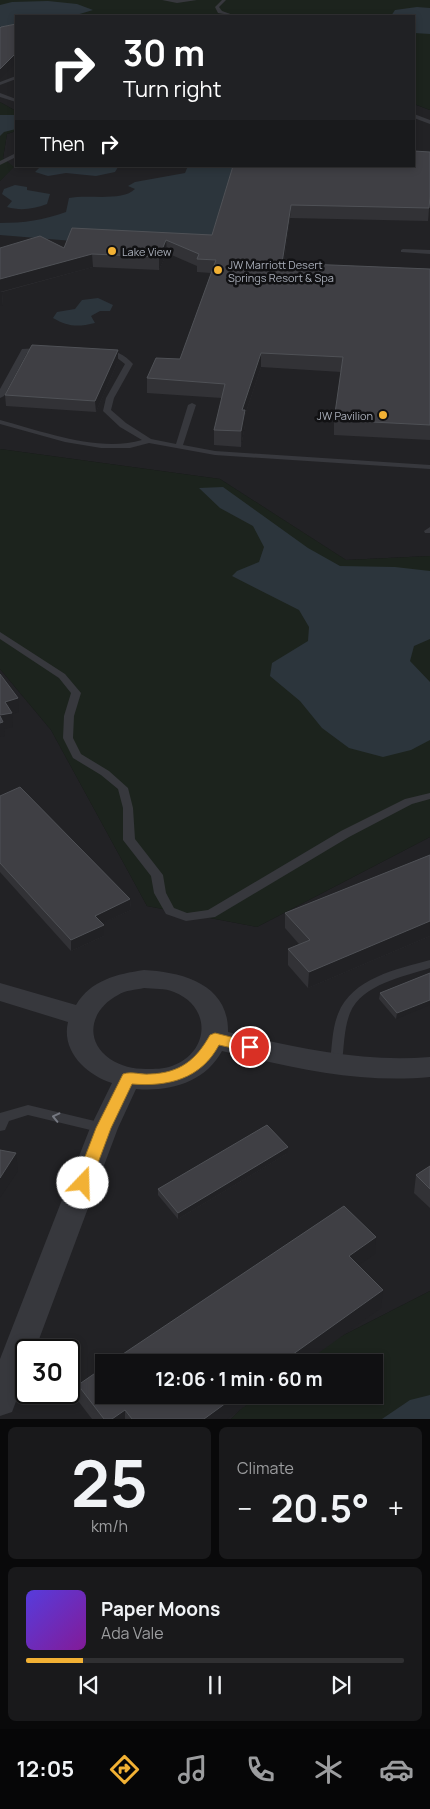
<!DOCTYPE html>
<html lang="en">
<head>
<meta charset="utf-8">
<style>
  :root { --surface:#101012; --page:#19191b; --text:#f1f3f6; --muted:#9c9d9f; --line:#303032; --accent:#f2b134 }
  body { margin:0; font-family:Manrope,sans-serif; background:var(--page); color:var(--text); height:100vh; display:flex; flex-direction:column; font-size:19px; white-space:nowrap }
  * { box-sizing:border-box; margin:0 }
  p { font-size:16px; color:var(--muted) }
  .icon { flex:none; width:28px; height:28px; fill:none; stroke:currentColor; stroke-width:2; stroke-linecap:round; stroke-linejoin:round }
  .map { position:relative; height:1419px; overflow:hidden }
  .details { display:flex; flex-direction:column; gap:8px; padding:8px; background:#09090a; flex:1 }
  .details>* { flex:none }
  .hud { position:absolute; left:15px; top:15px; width:400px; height:152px; border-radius:0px; box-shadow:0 2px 8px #0003,0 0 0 1px var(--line); background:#202124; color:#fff; overflow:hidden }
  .speed { position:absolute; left:15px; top:1339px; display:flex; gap:10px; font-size:25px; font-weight:700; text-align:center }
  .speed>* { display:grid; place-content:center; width:65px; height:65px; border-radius:50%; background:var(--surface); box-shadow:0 2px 8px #0003,0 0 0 1px var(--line); line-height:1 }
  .speed .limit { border:2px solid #111; border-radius:8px; background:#fff; color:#111 }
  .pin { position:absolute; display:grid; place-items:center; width:42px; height:42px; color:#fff; margin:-21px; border:2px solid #fff; border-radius:50%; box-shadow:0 1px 5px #0007 }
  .me { position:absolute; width:55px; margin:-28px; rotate:21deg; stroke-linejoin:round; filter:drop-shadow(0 0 4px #0008) }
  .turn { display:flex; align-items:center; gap:18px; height:105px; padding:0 25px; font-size:22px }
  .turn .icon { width:65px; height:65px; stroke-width:2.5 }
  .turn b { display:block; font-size:35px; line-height:42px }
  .then { display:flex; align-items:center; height:48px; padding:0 25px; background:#0003; gap:10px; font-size:19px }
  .big { font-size:38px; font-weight:700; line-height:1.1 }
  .details .widget { flex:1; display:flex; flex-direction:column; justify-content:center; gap:8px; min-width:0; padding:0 18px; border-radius:8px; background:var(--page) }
  .details .dial { align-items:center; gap:0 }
  .dial b { font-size:65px; line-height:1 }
  .song { display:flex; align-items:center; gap:15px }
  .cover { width:60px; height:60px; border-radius:8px; background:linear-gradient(135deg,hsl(250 70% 55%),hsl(290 70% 35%)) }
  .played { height:5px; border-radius:2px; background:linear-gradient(90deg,var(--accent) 15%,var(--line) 15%) }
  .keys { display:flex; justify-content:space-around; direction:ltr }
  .heat { display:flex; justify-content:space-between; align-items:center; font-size:28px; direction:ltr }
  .details .tiles { flex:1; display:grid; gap:8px; grid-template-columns:1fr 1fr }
  .widget:last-child { grid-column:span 2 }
  .trip { position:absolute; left:95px; top:1354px; width:288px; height:50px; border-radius:0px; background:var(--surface); box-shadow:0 2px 8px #0003,0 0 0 1px var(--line); font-weight:700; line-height:50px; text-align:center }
  .menu { display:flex; height:80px; justify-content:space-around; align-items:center; background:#060607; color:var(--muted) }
  .menu .icon { width:35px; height:35px }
  .menu .selected { color:var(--accent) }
  .menu b { font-size:22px; color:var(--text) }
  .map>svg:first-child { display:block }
  .built { fill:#222225; fill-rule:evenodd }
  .green { fill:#1c231d }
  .water { fill:#2c353c }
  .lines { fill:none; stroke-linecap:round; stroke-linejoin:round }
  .service { fill:#37383d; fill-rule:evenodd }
  .minor { fill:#37383d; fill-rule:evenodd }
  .wall { fill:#323236 }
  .shaded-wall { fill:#212124 }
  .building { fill:#3f3f44; stroke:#4f5156 }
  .oneway { stroke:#757881 }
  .route { fill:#f2b134; stroke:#9d7322 }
  .poi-dot { fill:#f2b134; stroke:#111113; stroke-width:2 }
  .labels { text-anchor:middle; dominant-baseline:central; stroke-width:5; stroke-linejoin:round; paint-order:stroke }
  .far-poi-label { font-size:11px; fill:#a8adb8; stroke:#111113; text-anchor:start }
</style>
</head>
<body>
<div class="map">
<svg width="430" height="1419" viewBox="0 0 430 1419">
  <rect width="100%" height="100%" fill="#161618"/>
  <g class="built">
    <path d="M16 29V111L0 102V30Z"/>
    <path d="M414 104 430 110V556L346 560 220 479 0 449V181L13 167 3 158 7 134 16 131V166H414Z"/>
    <path d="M0 669 51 730 147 906 257 927 430 837V1291L291 1362H104V1395H255L231 1419H0ZM26 1350H69V1392H26Z"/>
  </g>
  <g class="green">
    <path d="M0 0H430V110L414 104V16H16L0 30Z"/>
    <path d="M0 102 16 111V131L7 134 3 158 14 167 0 181Z"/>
    <path d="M0 449 220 479 346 560 430 556V837L257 927 147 906 51 730 0 669Z"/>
    <path d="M430 1291V1419H231L255 1395H374V1362H291Z"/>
  </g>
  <g class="water">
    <path d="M48 1 77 4 93 10 73 16 51 14 16 16V24L0 28V5L12 2Z"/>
    <path d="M417 7 430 8V34L414 33V16H391L395 10Z"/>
    <path d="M0 115H16V129L4 132 0 136Z"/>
    <path d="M41 166H116L118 167 115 172 96 176 66 173 48 176 35 172Z"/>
    <path d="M188 166H242L215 236 73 241 0 235V223C24 223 44 220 66 212L69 198C88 194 122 202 135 189L128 186 135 182 185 173Z"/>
    <path d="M15 185 27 187V190L50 194 47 204C33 209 21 211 7 207L12 201 2 194 4 189Z"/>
    <path d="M98 298 113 305 110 311H100L91 316 95 323C78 327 68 327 53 318L57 312 75 309 82 300Z"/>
    <path d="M223 487 308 548 340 566 395 567 430 571V639L414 646 410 661 430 682V740L411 750 383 757 349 748 322 728 300 701 270 676 272 663 308 641 309 627 299 610 232 576 237 571 259 562 264 547 253 526 220 508 199 488Z"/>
    <path d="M430 1395V1419H382L410 1400Z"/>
  </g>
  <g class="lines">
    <g class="service">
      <path d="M162 0H197L177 3Z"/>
      <path d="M222 0H226L219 7 222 11 236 16 218 13 215 7Z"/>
      <path d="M16 76V79L0 85V82Z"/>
      <path d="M0 93 16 99V102L0 97Z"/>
      <path d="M414 114 430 120V124L414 118Z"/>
      <path d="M16 153V157L0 165V161Z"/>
      <path d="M403 249 430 250V254L401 252V250Z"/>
      <path d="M41 348 45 350 44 352 27 353 4 396 0 398V389L22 349Z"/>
      <path d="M102 349C114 349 125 355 133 364L114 398 111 410 126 423 151 439 176 444 188 405 192 403 196 405 183 445 215 451 430 465V469L215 455 149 443 130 448H101L65 442 0 424V420C42 431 99 453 142 440L120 427 103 411 106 398 125 364 116 357 102 353Z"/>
      <path d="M430 527V533H425L424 531Z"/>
      <path d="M0 632 65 674 81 693 74 716 73 738 81 754 109 771 128 788 133 808 135 839 163 875 166 893 174 908 187 913 208 910 341 831 405 799 430 793V799L412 804 349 837 215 917 186 921 166 914 154 893 151 876 123 840V808L118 789 101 775 73 758 63 738 64 716 71 693 59 678 0 639Z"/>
      <path d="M430 960V968C403 977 362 984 350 1013 344 1028 344 1047 342 1063L341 1066 336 1068 331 1066 330 1063C332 1047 332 1029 338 1014 352 978 397 969 430 960Z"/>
      <path d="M28 1105 103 1123 108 1124 110 1128 108 1132 103 1133 28 1115 9 1121 5 1130 0 1131V1113Z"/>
    </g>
    <path class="minor" d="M144 970C182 972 229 984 228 1032 295 1047 361 1063 430 1057V1077C359 1084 291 1067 222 1051 205 1082 171 1092 136 1089L118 1128 35 1350H26V1375L12 1412 0 1416V1359L90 1128 112 1083C86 1075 61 1051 68 1022L0 1001V983L76 1005C91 980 117 974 144 970ZM144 988C154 989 165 988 174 992 212 1007 210 1052 172 1066 164 1069 154 1069 146 1069 133 1069 121 1066 110 1059 83 1040 91 1009 118 995 126 990 135 990 144 988Z"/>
  </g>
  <g class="wall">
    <path d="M233 166 430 197 428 221 290 218 284 263 430 269V440L334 435V420L341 372 261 367 245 415V425L241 447 214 445V430L222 398 147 393V378L180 359 211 273 197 272V266L167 253 159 270 93 267 2 292 3 306H0V248H64L212 235Z"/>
    <path d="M118 361 96 412 6 406 5 395Z"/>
    <path d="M0 796 130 899 131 910 102 923 104 925V936L71 951 0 872Z"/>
    <path d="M430 855V936L308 988 288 965V949L299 944 285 928V913Z"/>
    <path d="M430 973 396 1019 379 999 380 993Z"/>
    <path d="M288 1153 178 1219 158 1195V1189Z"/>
    <path d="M430 1166V1208L414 1193 416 1175Z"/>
    <path d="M78 1385 227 1419H92L79 1402Z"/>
  </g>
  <g class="shaded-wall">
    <path d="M16 53V63L0 79V69Z"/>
    <path d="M291 205 290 218 282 276V263Z"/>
    <path d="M166 240 167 253 159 270V257Z"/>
    <path d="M92 254 93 267 0 292H2L3 306H0V279Z"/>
    <path d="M118 350V361L96 412 95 401Z"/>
    <path d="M261 353V367L245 415V425L241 447 242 410Z"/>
    <path d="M18 698 19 712 12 714 13 727 4 729 5 736 0 737V715L5 702Z"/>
    <path d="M130 899 131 910 96 926 95 916Z"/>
    <path d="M430 921V936L308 988 309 972Z"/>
    <path d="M104 925V936L71 951V940Z"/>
    <path d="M430 1000V1005L396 1019 397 1013Z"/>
    <path d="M288 1147V1153L178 1219V1213Z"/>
    <path d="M16 1153 18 1171 0 1198V1178Z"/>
    <path d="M376 1237 375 1254 347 1273 349 1256Z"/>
    <path d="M383 1290 381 1308 306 1362H282Z"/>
    <path d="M237 1395H261L227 1419H204Z"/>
    <path d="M125 1410V1419H112Z"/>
  </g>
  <g class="building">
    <path d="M16 24V53L0 69V28L1 27Z"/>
    <path d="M414 151 430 152V196L429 208 291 205 282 263 430 269V425L334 420 343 357 261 353 242 410H245L241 431 214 430 225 384 147 378 156 358 180 359 216 260 197 259 199 254 166 240 159 257 92 254 0 279V248L40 236 64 248 72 228 212 235 233 166H414Z"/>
    <path d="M32 345 118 350 95 401 5 395Z"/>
    <path d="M0 674 18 698 5 702 12 713 0 715Z"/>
    <path d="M0 716 3 722 0 723Z"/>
    <path d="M20 787 130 899 95 916 104 925 71 940 0 863V796Z"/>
    <path d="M430 855V921L309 972 288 949 310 940 285 913Z"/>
    <path d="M430 973V1000L397 1013 380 993Z"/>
    <path d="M267 1125 288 1147 178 1213 158 1189Z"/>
    <path d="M0 1150 16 1153 0 1178Z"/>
    <path d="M430 1166V1189L416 1175Z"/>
    <path d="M344 1206 376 1237 349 1256 383 1290 282 1362H111Z"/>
    <path d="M104 1367V1395H237L204 1419H132L125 1410 112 1419H104L78 1385Z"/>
  </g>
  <defs><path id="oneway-chevron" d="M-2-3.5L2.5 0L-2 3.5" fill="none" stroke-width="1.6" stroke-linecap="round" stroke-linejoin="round" transform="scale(1.25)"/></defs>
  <use class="oneway" href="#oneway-chevron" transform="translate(56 1117) rotate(-167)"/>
  <path class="route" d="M215 1033 255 1043 257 1047 255 1050 250 1052 219 1045C201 1079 168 1087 132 1084L111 1128 89 1187 83 1189 77 1187 75 1183 96 1128 123 1074C132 1071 141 1075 150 1074 180 1073 196 1060 210 1035Z"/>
  <g class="poi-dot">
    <circle cx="112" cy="251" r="5"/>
    <circle cx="218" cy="270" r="5"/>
    <circle cx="383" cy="415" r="5"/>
  </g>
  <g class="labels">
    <g class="far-poi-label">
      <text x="122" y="251">Lake View</text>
      <text x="228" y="264">JW Marriott Desert<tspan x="228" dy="13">Springs Resort &amp; Spa</tspan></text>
      <text x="373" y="415" text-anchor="end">JW Pavilion</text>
    </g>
  </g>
</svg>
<div class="speed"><div class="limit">30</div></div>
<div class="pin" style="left:250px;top:1047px;background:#d93025"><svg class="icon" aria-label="arrive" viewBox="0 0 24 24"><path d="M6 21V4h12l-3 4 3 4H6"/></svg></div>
<svg class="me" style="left:83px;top:1183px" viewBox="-20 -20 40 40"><circle r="19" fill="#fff"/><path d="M0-13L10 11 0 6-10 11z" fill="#f2b134"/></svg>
<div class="trip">12:06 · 1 min · 60 m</div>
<div class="hud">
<div class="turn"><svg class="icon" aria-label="right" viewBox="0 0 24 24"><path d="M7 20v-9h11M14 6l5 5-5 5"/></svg><div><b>30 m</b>Turn right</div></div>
<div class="then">Then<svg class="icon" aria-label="right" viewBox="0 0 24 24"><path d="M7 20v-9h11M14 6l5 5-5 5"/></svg></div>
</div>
</div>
<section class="details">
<div class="tiles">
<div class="widget dial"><b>25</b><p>km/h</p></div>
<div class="widget"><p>Climate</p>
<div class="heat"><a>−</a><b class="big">20.5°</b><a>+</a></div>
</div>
<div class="widget">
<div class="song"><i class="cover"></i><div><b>Paper Moons</b><p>Ada Vale</p></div></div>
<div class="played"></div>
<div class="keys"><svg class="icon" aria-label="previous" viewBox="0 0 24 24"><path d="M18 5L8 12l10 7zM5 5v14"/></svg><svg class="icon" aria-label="pause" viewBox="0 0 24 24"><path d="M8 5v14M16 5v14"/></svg><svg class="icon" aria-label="next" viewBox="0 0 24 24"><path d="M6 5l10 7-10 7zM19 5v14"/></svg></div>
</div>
</div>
</section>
<nav class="menu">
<b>12:05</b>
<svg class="icon selected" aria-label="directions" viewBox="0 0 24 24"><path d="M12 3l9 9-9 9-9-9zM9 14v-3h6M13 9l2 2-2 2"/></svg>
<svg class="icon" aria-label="music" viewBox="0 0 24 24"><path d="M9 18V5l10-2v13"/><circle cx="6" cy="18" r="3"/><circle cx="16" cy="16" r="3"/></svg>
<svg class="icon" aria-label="phone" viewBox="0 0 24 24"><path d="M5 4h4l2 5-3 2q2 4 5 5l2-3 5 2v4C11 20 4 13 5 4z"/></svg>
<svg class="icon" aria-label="climate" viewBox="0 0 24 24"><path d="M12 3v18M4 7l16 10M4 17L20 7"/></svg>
<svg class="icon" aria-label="car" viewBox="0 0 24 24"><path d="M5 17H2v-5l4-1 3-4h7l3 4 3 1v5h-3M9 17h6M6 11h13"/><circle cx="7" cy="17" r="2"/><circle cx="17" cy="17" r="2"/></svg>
</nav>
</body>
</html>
